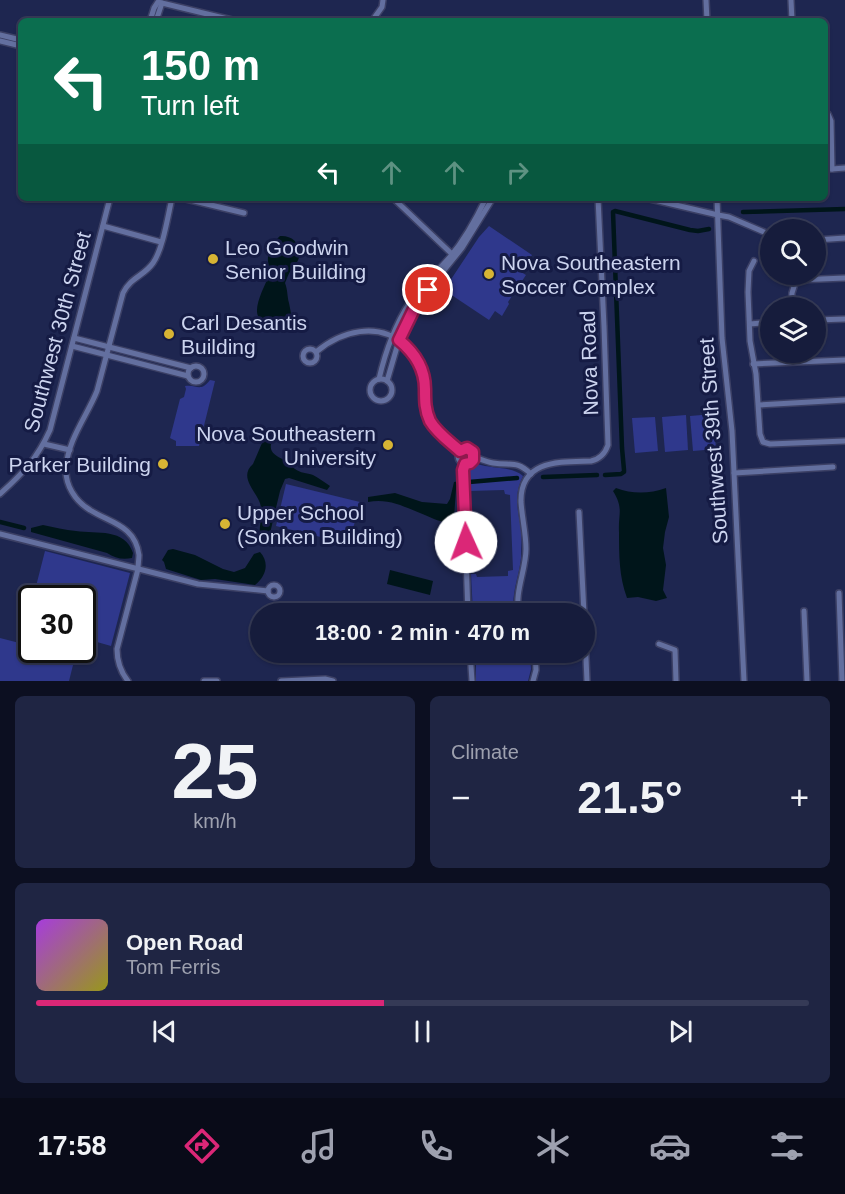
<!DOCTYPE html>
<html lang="en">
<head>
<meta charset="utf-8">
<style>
  :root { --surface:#161c3c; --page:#1f2543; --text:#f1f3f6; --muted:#9ea1af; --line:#353a56; --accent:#db2777 }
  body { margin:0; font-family:Helvetica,sans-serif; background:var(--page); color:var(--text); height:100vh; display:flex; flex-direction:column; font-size:22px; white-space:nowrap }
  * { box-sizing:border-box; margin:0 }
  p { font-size:20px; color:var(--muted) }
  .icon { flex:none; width:33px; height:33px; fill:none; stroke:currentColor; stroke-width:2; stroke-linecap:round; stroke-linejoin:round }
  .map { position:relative; height:681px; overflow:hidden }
  .details { display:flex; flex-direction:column; gap:15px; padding:15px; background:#0c0f21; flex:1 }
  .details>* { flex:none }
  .guide { position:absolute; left:18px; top:18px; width:810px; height:183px; border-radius:9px; box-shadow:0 2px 4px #0004,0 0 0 2px var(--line); background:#0b6e4f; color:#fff; overflow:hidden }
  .controls { position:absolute; left:760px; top:219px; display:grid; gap:12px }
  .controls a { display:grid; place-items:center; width:66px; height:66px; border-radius:50%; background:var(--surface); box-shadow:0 2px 4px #0004,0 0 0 2px var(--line); font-size:30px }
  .speed { position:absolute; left:18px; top:585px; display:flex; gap:12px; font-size:30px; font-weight:700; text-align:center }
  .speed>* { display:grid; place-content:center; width:78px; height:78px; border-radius:50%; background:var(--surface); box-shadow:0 2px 4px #0004,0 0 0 2px var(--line); line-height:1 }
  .speed .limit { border:3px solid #111; border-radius:9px; background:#fff; color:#111 }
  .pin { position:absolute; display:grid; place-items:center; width:51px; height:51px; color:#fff; margin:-26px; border:3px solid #fff; border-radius:50%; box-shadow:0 2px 6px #0007 }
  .me { position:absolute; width:66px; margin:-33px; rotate:358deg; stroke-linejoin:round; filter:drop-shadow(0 0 4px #0008) }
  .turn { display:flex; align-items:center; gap:21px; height:126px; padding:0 24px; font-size:27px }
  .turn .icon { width:78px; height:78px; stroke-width:2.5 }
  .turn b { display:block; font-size:42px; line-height:51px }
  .lanes { display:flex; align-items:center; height:57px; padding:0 24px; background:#0003; justify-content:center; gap:30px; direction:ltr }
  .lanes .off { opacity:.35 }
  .big { font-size:45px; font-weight:700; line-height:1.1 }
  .details .widget { flex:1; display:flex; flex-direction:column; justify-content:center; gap:9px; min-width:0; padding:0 21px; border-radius:9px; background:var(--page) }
  .details .dial { align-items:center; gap:0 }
  .dial b { font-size:78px; line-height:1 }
  .song { display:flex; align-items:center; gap:18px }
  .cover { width:72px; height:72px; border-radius:9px; background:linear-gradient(135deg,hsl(280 70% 55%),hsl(60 70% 35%)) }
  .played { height:6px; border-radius:3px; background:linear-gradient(90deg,var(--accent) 45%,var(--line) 45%) }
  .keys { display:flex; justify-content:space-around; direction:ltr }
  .heat { display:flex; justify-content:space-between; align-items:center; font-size:33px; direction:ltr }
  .details .tiles { flex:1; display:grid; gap:15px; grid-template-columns:1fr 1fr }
  .widget:last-child { grid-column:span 2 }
  .trip { position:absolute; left:250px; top:603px; width:345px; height:60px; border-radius:30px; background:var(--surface); box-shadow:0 2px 4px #0004,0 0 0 2px var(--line); font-weight:700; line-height:60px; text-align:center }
  .menu { display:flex; height:96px; justify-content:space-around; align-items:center; background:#090b18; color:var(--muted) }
  .menu .icon { width:42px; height:42px }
  .menu .selected { color:var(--accent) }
  .menu b { font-size:27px; color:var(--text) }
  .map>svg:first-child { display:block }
  .green { fill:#2f388c }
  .water { fill:#00151a }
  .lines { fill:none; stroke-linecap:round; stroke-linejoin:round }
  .canal { stroke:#00151a; stroke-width:4.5 }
  .minor-casing { stroke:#3c4065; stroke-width:8 }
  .minor { stroke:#636f9f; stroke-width:5 }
  .route-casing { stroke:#8e194d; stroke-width:15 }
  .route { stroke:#db2777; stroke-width:10 }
  .poi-dot { fill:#d7b434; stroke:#151b44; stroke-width:2 }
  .labels { text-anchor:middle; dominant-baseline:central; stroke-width:6; stroke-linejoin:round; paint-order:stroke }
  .poi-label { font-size:21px; fill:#ccd4ef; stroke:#151b44; text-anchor:start }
  .street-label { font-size:21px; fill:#ccd4ef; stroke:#151b44 }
</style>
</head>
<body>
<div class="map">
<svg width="845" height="681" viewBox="0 0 845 681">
  <rect width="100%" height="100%" fill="#1e2650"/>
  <g class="green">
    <path d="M489 226 532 255 521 272 526 275 508 302 509 304 502 316 495 311 489 320 444 290 479 237Z"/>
    <path d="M210 380 215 381 199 446H176V441L170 438 180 399 184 397 186 389 185 386C197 384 200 393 210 380Z"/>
    <path d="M713 414 716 449 693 451 690 416Z"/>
    <path d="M686 415 688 450 665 452 662 417Z"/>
    <path d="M655 417 658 451 635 453 632 418Z"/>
    <path d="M477 464C492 469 512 466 523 476 513 497 518 508 521 530 522 539 521 549 521 558 519 577 511 594 514 613H473L471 574H476L477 577 508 576V571L513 570 510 495 505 494 504 490 469 491 468 479 470 470Z"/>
    <path d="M286 484 360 502 349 544 276 526Z"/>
    <path d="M45 551 130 573 111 646 83 638 82 598H33Z"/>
    <path d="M0 638 31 646 32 650H44L75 657 69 681H0Z"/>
    <path d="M476 653H530L531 669 528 681H476Z"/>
  </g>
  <g class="water">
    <path d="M280 236C292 235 302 244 299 257 298 263 294 265 291 270 288 274 287 279 285 283 288 291 287 296 289 303 291 314 295 324 283 331 278 330 276 327 271 325 266 323 262 323 259 318 252 308 265 286 269 275 271 270 268 266 268 261 267 252 273 242 280 236Z"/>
    <path d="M271 434 273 439C267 451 274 455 284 460 288 462 291 467 295 469 300 473 307 473 313 475 319 478 324 482 330 486L327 490 289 478 285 479 280 491 267 546 261 545C257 529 263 519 261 507 259 493 237 478 253 464L265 436Z"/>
    <path d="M460 481V484L457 485 456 489 454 518 448 522C438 522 430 517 420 513 403 506 387 498 368 502V497L395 493 422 502 447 504 450 499 454 482Z"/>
    <path d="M616 488C632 494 649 494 666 488L669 517 665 532 663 548 666 565 663 590 667 598 656 601 638 597 627 598C619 577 619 555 619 532 618 513 624 509 613 491Z"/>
    <path d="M43 525C54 527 65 530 76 531 97 534 125 528 133 553L132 558C122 560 115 558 107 553L31 532V528Z"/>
    <path d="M173 549 195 555 223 569 234 572 245 568 254 554 260 552C270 563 266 576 255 585L215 579 201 580 166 569 164 562 162 560 168 550Z"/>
    <path d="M390 570 433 581 430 595 387 584Z"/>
  </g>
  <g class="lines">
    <g class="canal">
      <path d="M743 212 845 209"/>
      <path d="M605 475 621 474 624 472V470L622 448 613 212 615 211 690 230 698 231 709 229"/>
      <path d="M543 477 597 475"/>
      <path d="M469 482 517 478"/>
      <path d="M0 522 24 528"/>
    </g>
    <g class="minor-casing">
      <g id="minor">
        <path d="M706 0 707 21"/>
        <path d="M791 0 792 21"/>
        <path d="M150 21 154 8 158 2 236 21"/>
        <path d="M156 21 162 3"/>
        <path d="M372 21 382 7 383 0"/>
        <path d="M0 35 21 40"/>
        <path d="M0 41 21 46"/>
        <path d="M825 112 828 114 831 121 832 169H825"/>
        <path d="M832 169 845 168"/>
        <path d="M182 198 244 213"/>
        <path d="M393 198 454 256"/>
        <path d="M646 198 718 215 729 217 771 235"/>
        <path d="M717 198 722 338 732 431 744 681"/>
        <path d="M103 226 161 242"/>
        <path d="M816 240 845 238"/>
        <path d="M754 261 749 271 748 292 750 341 756 374 760 434 763 442 770 444 845 441"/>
        <path d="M797 280 845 278"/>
        <path d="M791 308 792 293 798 274"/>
        <path d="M816 320 845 319"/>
        <path d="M750 324 771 322"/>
        <path d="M74 338 191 368"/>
        <path d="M72 346 188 376"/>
        <circle cx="310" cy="356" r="7"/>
        <path d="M316 352C341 331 378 321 405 345 412 351 418 358 421 367 428 385 422 404 431 422 437 433 450 443 460 451"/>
        <path d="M753 364 845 360"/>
        <circle cx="196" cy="374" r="8"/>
        <path d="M379 379C385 353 395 325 410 302 421 286 437 272 450 257 465 239 476 219 486 198"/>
        <circle cx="381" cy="390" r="11"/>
        <path d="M387 381 399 340 413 311 428 290 462 248 493 198"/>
        <path d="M759 405 845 400"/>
        <path d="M44 444 70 450"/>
        <circle cx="466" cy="456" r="8"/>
        <path d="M474 457C480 459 487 462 493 463 512 466 516 460 531 474"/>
        <path d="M465 464 463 470 468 614"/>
        <path d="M734 473 833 467"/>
        <path d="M0 494C23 473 37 459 50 430L110 198"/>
        <path d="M579 512 584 614"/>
        <path d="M0 534 198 584 268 591"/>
        <circle cx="274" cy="591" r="6"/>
        <path d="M839 593 842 681"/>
        <path d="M804 611 807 681"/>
        <path d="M373 614 374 608 395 614"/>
        <path d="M519 614C514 593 526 570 526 549 526 533 522 518 521 502 520 459 561 462 591 461 600 459 605 454 608 445L604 326 598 198"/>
        <path d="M585 635 587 681"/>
        <path d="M659 644 675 650 676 681"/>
        <path d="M470 652 472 681"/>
        <path d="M128 681C120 671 117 662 117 649L138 569C138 564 139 559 139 555 135 525 110 523 90 510 75 501 65 485 66 468 68 439 87 416 97 391L123 293C131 277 144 276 153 263 163 249 168 215 172 198"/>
        <path d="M204 681H217"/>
        <path d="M281 681 325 679 333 681"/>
        <path d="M533 681 536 670 535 652"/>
      </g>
    </g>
    <use href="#minor" class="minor"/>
  </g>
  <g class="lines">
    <g class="route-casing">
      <path id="route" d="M428 290 413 311 399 340C415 353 425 368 425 389 425 401 425 410 430 421 437 433 450 442 460 451L467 448 473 452V460L470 463 465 464 463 470 466 542"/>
    </g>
    <use href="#route" class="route"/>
  </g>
  <g class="poi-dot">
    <circle cx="213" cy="259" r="6"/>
    <circle cx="489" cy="274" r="6"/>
    <circle cx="169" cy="334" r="6"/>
    <circle cx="388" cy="445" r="6"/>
    <circle cx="163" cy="464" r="6"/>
    <circle cx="225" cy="524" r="6"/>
  </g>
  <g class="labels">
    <g class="poi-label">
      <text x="225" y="247">Leo Goodwin<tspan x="225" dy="24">Senior Building</tspan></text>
      <text x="501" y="262">Nova Southeastern<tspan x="501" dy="24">Soccer Complex</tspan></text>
      <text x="181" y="322">Carl Desantis<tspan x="181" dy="24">Building</tspan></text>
      <text x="376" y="433" text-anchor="end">Nova Southeastern<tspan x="376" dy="24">University</tspan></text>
      <text x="151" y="464" text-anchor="end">Parker Building</text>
      <text x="237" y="512">Upper School<tspan x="237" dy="24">(Sonken Building)</tspan></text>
    </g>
    <g class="street-label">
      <text transform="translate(57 332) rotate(-75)">Southwest 30th Street</text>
      <text transform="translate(589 363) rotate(-92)">Nova Road</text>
      <text transform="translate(713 441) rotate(-94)">Southwest 39th Street</text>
    </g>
  </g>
</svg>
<div class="controls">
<a><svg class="icon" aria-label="search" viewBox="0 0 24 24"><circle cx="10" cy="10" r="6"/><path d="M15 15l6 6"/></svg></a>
<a><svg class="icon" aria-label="layers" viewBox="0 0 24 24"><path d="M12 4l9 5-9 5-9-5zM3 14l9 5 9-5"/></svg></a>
</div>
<div class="speed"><div class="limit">30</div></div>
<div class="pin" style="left:428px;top:290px;background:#d93025"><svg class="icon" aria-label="arrive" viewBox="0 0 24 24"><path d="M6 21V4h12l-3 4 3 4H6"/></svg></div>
<svg class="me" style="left:466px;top:542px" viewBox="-20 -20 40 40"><circle r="19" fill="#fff"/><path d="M0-13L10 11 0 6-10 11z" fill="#db2777"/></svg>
<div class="trip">18:00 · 2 min · 470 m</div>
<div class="guide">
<div class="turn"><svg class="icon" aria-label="left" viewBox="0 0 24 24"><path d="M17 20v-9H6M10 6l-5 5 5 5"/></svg><div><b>150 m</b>Turn left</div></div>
<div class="lanes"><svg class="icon" aria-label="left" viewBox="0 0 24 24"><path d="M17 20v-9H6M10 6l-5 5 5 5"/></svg><svg class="icon off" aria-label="ahead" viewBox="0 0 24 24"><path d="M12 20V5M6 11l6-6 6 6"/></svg><svg class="icon off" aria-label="ahead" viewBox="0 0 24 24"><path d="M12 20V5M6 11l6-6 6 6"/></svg><svg class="icon off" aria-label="right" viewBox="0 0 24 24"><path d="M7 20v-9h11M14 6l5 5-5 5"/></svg></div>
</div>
</div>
<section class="details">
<div class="tiles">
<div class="widget dial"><b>25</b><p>km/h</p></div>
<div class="widget"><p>Climate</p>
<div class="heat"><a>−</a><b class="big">21.5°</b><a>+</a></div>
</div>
<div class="widget">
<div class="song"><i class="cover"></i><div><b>Open Road</b><p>Tom Ferris</p></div></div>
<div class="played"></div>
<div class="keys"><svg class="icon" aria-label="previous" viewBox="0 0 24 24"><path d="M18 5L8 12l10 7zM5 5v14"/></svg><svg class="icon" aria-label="pause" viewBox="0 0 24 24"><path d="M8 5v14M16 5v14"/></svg><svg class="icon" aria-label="next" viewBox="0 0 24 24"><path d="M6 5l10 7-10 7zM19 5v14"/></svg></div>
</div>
</div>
</section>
<nav class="menu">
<b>17:58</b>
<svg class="icon selected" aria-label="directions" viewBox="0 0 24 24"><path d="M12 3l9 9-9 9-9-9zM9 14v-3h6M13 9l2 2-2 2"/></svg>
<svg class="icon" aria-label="music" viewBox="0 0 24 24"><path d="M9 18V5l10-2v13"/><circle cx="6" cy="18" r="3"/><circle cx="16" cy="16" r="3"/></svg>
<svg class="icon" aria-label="phone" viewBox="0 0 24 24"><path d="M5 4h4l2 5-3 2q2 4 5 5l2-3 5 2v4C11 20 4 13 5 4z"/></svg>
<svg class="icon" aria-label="climate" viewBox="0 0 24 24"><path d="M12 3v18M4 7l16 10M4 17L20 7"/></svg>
<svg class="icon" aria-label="car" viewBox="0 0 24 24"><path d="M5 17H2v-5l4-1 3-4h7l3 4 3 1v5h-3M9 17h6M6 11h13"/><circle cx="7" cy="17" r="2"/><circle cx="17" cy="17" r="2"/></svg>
<svg class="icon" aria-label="filters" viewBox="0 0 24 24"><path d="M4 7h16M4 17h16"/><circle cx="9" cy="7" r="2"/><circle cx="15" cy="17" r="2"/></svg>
</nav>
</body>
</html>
